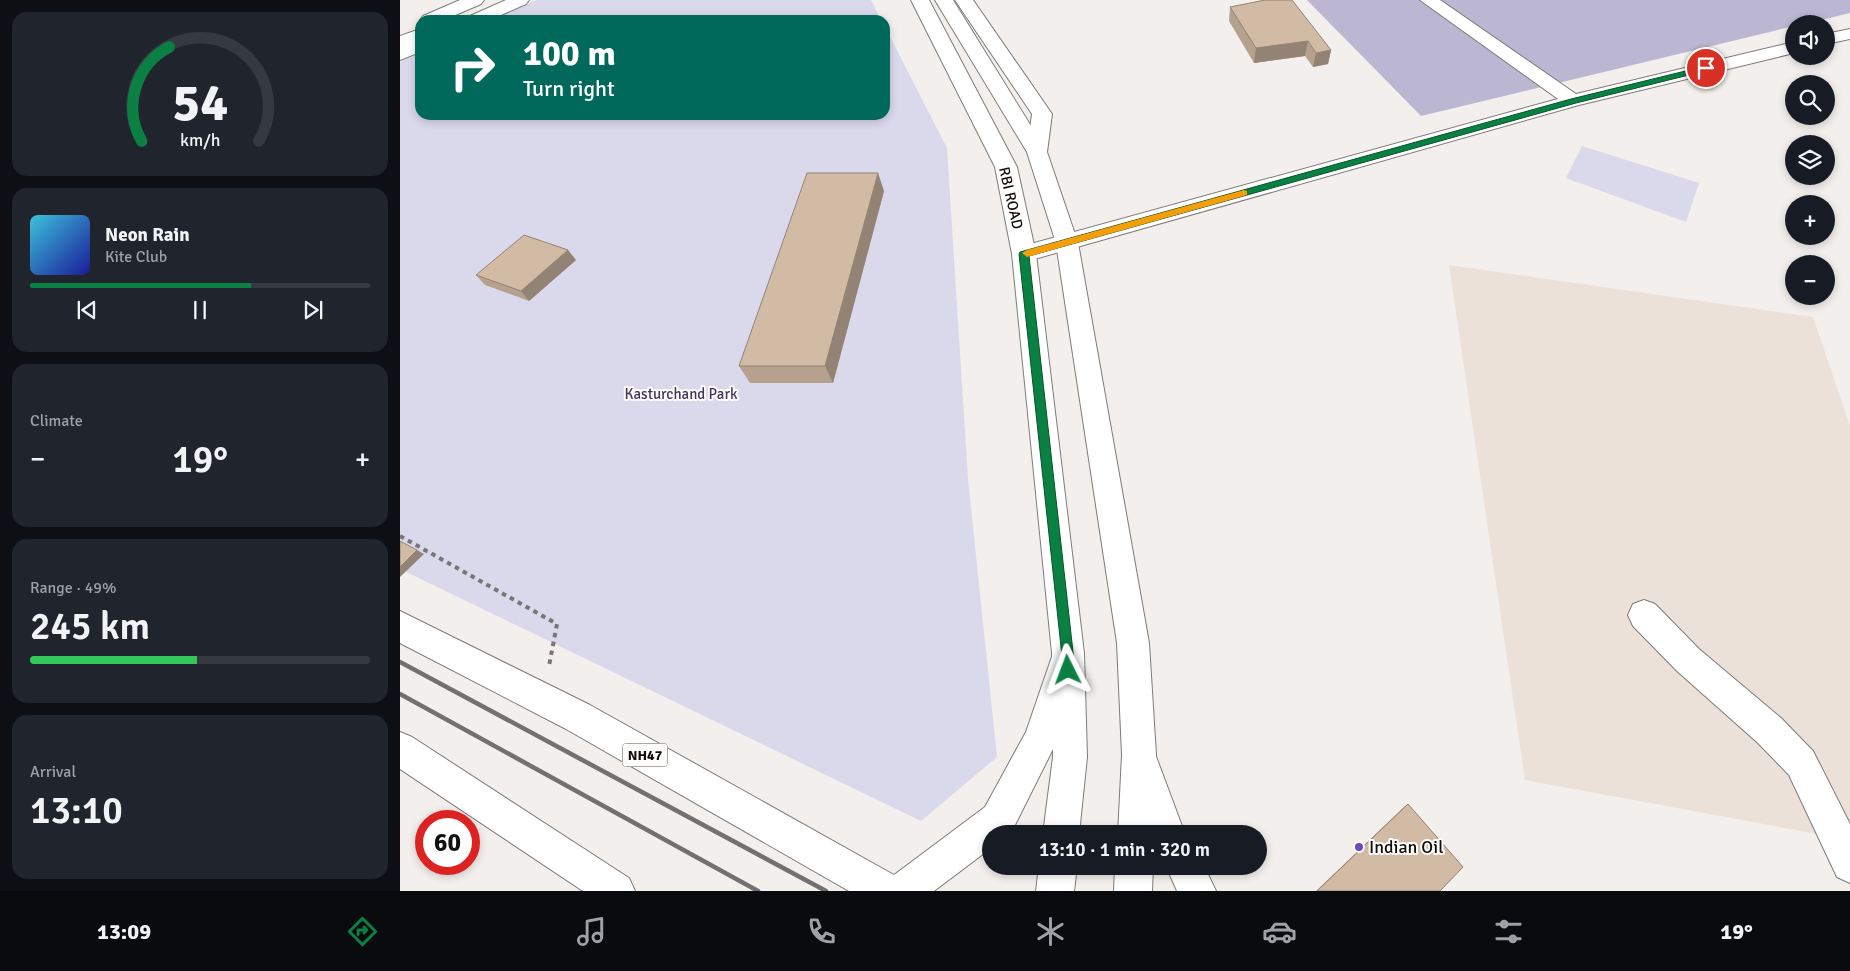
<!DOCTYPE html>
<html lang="en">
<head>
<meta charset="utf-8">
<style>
  :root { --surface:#171b24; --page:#20242c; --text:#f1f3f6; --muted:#9ea1a6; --line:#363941; --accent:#0b8043 }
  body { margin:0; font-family:Signika,sans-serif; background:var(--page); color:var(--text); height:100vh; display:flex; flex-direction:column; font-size:19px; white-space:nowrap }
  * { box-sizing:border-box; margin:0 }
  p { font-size:16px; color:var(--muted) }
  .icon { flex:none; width:28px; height:28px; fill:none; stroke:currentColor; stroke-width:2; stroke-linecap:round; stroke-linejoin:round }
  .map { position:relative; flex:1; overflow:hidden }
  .sheet { display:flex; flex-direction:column; gap:12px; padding:12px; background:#0d0f14; width:400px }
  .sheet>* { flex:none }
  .banner { position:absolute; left:15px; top:15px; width:475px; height:105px; border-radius:15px; box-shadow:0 2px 8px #0003; background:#00695c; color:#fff; overflow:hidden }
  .tools { position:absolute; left:1385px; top:15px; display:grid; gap:10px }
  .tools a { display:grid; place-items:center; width:50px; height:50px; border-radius:50%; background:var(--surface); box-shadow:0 2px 8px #0003; font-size:25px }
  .speed { position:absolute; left:15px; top:810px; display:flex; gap:10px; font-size:25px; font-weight:700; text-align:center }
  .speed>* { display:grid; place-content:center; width:65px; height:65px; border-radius:50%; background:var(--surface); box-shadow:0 2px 8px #0003; line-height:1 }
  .speed .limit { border:8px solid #d22; background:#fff; color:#111 }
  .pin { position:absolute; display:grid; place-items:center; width:42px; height:42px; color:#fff; margin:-21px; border:2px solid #fff; border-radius:50%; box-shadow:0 1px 5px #0007 }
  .me { position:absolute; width:55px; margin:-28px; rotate:357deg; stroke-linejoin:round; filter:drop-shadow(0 0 4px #0008) }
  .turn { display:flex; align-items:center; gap:18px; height:105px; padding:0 25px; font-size:22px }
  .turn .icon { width:65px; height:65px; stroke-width:2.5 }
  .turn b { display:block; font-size:35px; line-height:42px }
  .big { font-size:38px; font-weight:600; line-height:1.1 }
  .sheet .card { flex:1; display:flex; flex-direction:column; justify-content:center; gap:8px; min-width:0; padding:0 18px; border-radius:15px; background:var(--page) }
  .sheet .dial { align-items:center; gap:0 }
  .dial svg { height:130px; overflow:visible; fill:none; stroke:var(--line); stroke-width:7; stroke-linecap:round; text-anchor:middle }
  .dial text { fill:var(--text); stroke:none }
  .song { display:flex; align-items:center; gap:15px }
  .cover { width:60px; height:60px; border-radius:8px; background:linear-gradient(135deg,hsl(190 70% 55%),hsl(240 70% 35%)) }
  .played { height:5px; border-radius:2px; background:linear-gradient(90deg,var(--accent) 65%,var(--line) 65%) }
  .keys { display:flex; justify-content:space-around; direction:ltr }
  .heat { display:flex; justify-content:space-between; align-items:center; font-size:28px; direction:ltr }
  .charge { height:8px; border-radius:4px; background:linear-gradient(90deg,#34c759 49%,var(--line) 0) }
  .trip { position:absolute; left:582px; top:825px; width:285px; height:50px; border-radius:25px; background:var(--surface); box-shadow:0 2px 8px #0003; font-weight:600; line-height:50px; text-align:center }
  .tabs { display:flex; height:80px; justify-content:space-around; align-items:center; background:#090b0e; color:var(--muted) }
  .tabs .icon { width:35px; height:35px }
  .tabs .on { color:var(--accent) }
  .tabs b { font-size:22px; color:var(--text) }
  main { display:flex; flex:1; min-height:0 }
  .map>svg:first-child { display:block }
  .built { fill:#ebe1d9 }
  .green { fill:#dad8eb }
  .forest { fill:#bbb7d3 }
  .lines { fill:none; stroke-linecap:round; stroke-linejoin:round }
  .minor-casing { stroke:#7e7b79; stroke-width:2 }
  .major-casing { stroke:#7e7b79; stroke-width:2 }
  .highway-casing { stroke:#7e7b79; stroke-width:2 }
  .path { stroke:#777674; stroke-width:4; stroke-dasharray:4.5 4.5; stroke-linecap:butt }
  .minor { fill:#fff; fill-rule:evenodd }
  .major { fill:#fff; fill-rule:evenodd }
  .highway { fill:#fff; fill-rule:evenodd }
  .rail { stroke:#73716f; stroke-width:4.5 }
  .wall { fill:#b5a18e }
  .shaded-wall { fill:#938374 }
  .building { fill:#d2bba5; stroke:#938374 }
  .route { fill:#0b8043; stroke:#07532c }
  .slow { fill:#f59e0b }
  .poi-dot { fill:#6c49c2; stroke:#fffdfb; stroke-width:2 }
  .labels { text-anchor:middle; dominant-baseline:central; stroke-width:4; stroke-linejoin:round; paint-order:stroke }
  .shield { fill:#fffdfb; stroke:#565554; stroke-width:1 }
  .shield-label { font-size:14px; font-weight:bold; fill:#0e0d0c }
  .street-label { font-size:15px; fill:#0e0d0c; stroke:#fffdfb }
  .park-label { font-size:15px; fill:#3f365f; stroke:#fffdfb }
  .near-poi-label { font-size:18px; fill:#0e0d0c; stroke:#fffdfb; text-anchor:start }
</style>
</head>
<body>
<main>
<section class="sheet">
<div class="card dial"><svg viewBox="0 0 100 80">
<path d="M14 69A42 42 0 1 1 86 69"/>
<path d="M14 69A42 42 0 0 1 31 11" stroke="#0b8043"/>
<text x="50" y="56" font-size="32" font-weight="700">54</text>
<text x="50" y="72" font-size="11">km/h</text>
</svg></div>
<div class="card">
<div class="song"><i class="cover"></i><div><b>Neon Rain</b><p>Kite Club</p></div></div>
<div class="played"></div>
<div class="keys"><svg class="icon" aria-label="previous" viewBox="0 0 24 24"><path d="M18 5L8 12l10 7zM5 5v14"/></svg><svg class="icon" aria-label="pause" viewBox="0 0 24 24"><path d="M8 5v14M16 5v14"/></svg><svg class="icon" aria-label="next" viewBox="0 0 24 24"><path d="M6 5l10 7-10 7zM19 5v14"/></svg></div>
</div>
<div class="card"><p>Climate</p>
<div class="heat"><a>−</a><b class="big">19°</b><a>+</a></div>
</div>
<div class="card"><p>Range · 49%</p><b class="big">245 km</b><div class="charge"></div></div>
<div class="card"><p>Arrival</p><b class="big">13:10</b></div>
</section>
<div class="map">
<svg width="1450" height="891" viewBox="0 0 1450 891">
  <rect width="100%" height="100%" fill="#f2efec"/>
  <path class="built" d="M1049 265 1413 317 1450 426V840L1125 780Z"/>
  <g class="green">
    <path d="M136 0H471L481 20H92Z"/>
    <path d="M485 27 547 148 568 479 597 757 521 821 0 569V62L20 53V115H485Z"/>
    <path d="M1182 146 1299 183 1286 222 1166 178Z"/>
  </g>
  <path class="forest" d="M907 0H1450V13L1405 24H1394V26L1021 116Z"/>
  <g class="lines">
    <g class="minor-casing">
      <g id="minor">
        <path d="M555 0H573L652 114 647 152 644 157 637 158 630 157 627 152 632 114Z"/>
        <path d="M1020 0H1040L1176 94 1394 42V53L1179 105 624 262 616 260 612 254 616 248 1158 99Z"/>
        <path d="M1450 29V39L1426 44V34Z"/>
        <path d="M1244 600 1255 604 1299 649 1382 719 1413 751 1450 824V883L1437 877 1389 775 1358 743 1277 671 1233 626 1228 615 1233 604Z"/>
      </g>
    </g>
    <g class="major-casing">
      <g id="major">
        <path d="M106 0H129L126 4 90 20H67L70 16Z"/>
        <path d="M511 0H529L617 167 636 254 684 653 687 757 679 834H643L653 757 652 653 612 254 595 167Z"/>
        <path d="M535 0H553L647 152 678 243 749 643 756 755 754 834H718L722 755 717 643 656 243 627 152Z"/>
        <path d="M20 40V52L0 60V47Z"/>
        <path d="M639 866H677L674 891H636Z"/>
        <path d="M715 866H753L752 891H714Z"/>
      </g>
    </g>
    <g class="highway-casing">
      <g id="highway">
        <path d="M60 0H84L81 4 44 20H20L23 16Z"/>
        <path d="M20 29V41L0 48V36Z"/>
        <path d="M0 611 190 705 494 875 585 807 626 732 657 642 668 637 679 642 684 653 658 739 611 833 591 834V848L534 891H449L166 729 0 643Z"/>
        <path d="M0 732 12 737 229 878 235 891H183L0 769Z"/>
        <path d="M739 738 751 743 785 834H749L722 755 727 743Z"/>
        <path d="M766 866H804L816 891H777Z"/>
      </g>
    </g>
    <path class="path" d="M0 536 157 624 149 666"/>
    <use href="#minor" class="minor"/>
    <use href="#major" class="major"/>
    <use href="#highway" class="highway"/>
    <g class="rail">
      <path d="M0 662 426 891"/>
      <path d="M0 694 358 891"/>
    </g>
  </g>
  <g class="wall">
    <path d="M830 7 931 50 928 64 913 67 905 56 854 63 829 21Z"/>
    <path d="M484 191 433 383H350L339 366Z"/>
    <path d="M176 260 129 301 85 285 76 275Z"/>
    <path d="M1008 804 1040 891H916L1005 806Z"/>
  </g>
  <g class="shaded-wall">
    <path d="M908 41 905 56 854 63 856 48Z"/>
    <path d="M931 50 928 64 913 67 916 53Z"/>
    <path d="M478 173 484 191 433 383 425 366Z"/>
    <path d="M168 250 176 260 129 301 121 291Z"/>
    <path d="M17 550 24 554 0 577V567Z"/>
  </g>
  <g class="building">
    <path d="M865 0H892L931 50 916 53 908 41 856 48 830 7Z"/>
    <path d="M407 173H478L425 366H339Z"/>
    <path d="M124 235 168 250 121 291 76 275Z"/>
    <path d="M0 541 17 550 0 567Z"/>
    <path d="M1008 804 1063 867 1040 891H917Z"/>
  </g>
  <path class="route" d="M1306 66H1309V70L1176 103 629 256 675 670 673 675 668 677 664 675 619 254 620 252 1171 99Z"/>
  <path class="slow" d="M844 190 847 191V195L627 257 622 253 627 250Z"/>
  <circle class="poi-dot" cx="959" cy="847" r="5"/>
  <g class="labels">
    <rect class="shield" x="222.5" y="743.5" width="45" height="23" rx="4"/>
    <g class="shield-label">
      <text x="245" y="755">NH47</text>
    </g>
    <g class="street-label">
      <text transform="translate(611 198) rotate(77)">RBI ROAD</text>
    </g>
    <g class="park-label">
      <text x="281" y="394">Kasturchand Park</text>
    </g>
    <g class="near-poi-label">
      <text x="969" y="847">Indian Oil</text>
    </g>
  </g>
</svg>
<div class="tools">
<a><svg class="icon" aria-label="sound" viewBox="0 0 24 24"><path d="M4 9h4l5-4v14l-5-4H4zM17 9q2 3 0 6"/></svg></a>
<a><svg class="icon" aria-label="search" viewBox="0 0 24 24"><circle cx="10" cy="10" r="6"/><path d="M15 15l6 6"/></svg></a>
<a><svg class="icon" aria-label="layers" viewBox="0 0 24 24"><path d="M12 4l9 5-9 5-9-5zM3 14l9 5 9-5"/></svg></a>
<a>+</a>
<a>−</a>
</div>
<div class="speed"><div class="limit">60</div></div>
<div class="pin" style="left:1306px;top:68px;background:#d93025"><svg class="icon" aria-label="arrive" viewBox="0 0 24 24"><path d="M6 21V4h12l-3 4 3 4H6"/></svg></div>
<svg class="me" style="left:668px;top:670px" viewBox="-20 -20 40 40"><path d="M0-17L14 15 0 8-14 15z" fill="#0b8043" stroke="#fff" stroke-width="4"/></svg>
<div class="trip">13:10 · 1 min · 320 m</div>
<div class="banner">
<div class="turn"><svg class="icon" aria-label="right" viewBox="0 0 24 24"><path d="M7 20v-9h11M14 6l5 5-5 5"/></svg><div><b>100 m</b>Turn right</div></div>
</div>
</div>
</main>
<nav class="tabs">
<b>13:09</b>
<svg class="icon on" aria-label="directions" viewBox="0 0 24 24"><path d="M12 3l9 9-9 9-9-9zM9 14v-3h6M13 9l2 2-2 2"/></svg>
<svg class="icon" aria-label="music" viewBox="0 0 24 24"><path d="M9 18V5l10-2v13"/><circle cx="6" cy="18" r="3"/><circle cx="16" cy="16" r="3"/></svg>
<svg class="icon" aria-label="phone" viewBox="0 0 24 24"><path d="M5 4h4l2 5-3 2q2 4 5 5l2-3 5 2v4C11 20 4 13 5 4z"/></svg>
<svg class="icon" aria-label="climate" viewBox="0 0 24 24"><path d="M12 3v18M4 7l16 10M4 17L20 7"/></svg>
<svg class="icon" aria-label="car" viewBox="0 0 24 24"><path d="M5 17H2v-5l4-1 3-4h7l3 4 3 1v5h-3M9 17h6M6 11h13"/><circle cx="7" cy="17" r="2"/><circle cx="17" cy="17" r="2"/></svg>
<svg class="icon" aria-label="filters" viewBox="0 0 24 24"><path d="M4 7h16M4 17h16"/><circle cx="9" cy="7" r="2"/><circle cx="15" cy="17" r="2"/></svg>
<b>19°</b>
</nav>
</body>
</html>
